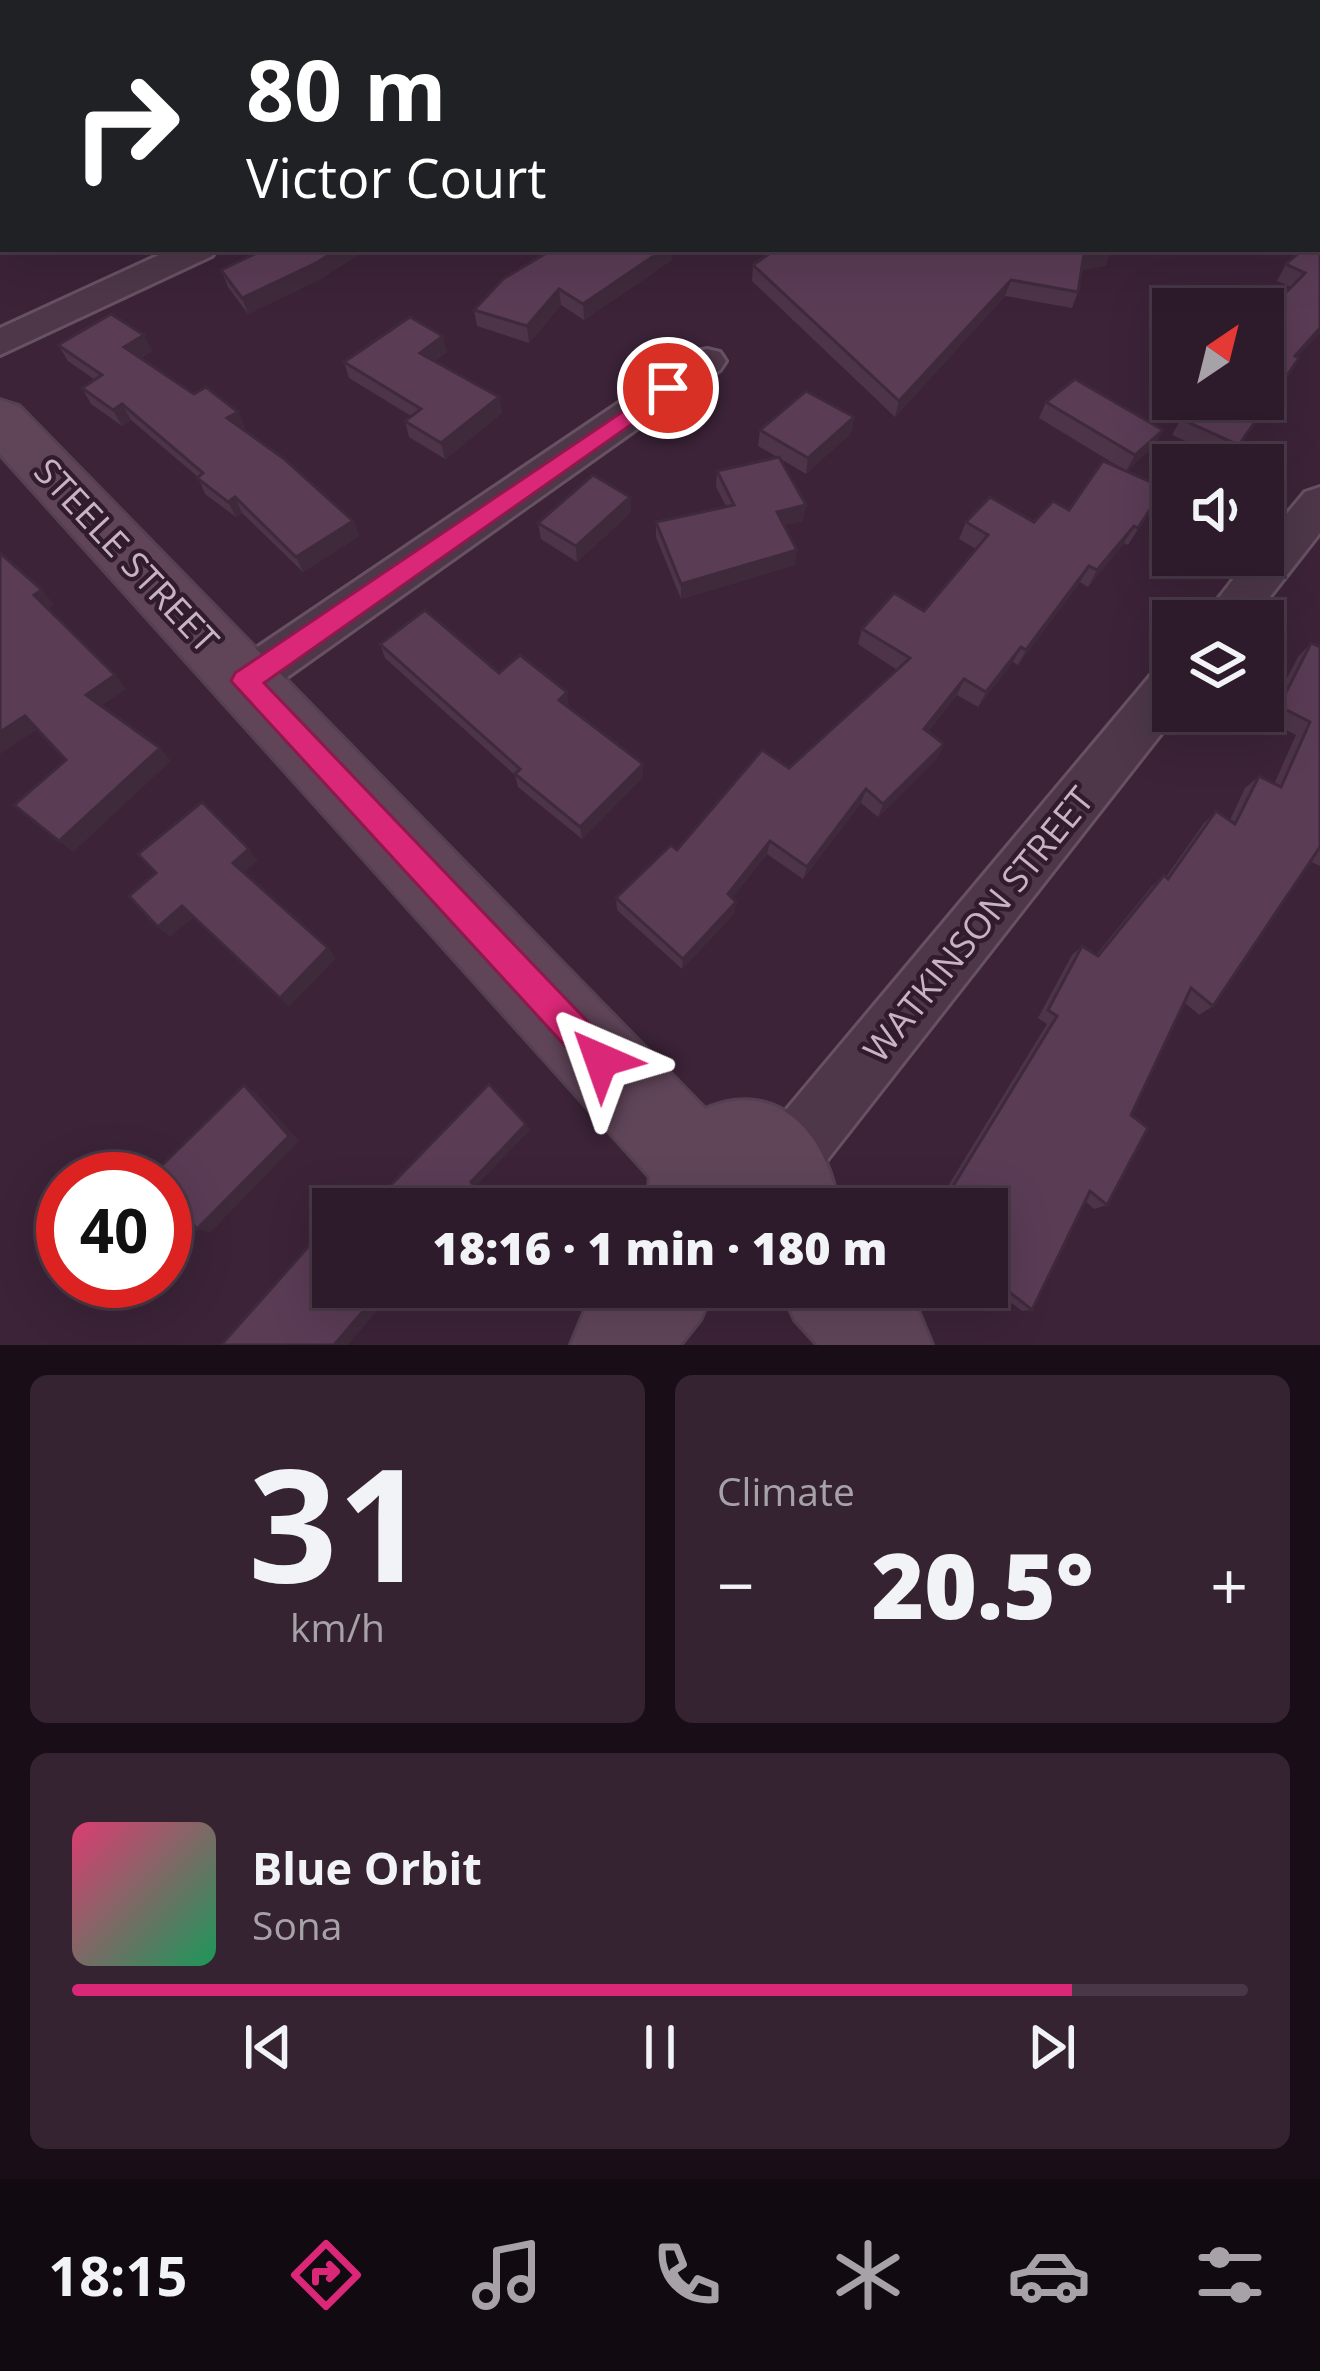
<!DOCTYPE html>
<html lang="en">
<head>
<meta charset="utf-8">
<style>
  :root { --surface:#2d1a2a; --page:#352332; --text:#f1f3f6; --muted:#a7a1a8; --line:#483847; --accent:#db2777 }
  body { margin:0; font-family:"Open Sans",sans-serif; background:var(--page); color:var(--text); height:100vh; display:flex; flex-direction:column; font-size:45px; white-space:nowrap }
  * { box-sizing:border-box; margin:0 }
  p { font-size:39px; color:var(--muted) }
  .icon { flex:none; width:66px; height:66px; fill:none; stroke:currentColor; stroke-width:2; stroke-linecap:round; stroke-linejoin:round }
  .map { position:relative; height:1345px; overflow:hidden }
  .side { display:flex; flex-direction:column; gap:30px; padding:30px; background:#190e17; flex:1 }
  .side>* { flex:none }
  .guide { position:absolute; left:0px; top:0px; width:1320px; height:252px; box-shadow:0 12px 48px #0002,0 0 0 3px var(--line); background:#202124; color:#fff; overflow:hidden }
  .needle { width:78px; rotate:35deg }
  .fabs { position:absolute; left:1152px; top:288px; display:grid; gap:24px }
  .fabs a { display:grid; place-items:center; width:132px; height:132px; border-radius:0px; background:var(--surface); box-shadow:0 12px 48px #0002,0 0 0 3px var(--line); font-size:60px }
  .speed { position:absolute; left:36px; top:1152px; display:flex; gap:24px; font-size:60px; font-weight:700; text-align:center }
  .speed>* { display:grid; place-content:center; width:156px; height:156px; border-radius:50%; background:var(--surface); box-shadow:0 12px 48px #0002,0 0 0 3px var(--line); line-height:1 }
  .speed .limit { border:18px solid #d22; background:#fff; color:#111 }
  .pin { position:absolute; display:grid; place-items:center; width:102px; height:102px; color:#fff; margin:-51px; border:6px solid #fff; border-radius:50%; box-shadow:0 3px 12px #0007 }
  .me { position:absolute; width:132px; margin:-66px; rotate:317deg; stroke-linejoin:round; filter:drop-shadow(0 0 9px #0008) }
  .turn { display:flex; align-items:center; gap:42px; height:252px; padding:0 48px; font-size:54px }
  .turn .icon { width:156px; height:156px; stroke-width:2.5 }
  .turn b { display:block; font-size:84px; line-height:102px }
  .big { font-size:90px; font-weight:800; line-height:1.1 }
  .side .tile { flex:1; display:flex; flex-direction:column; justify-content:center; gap:18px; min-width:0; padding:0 42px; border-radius:18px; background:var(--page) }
  .side .dial { align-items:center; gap:0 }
  .dial b { font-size:156px; line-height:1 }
  .song { display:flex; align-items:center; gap:36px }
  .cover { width:144px; height:144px; border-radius:18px; background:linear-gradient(135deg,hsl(340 70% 55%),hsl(150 70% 35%)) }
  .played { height:12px; border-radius:6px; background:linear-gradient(90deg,var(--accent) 85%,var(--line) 85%) }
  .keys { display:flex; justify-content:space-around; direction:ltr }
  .heat { display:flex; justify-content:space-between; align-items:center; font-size:66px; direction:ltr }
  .side .tiles { flex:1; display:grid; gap:30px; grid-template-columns:1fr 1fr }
  .tile:last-child { grid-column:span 2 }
  .trip { position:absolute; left:312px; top:1188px; width:696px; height:120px; border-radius:0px; background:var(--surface); box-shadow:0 12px 48px #0002,0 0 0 3px var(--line); font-weight:800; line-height:120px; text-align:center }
  .tab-bar { display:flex; height:192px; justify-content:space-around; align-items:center; background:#120a11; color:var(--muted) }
  .tab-bar .icon { width:84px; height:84px }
  .tab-bar .active { color:var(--accent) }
  .tab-bar b { font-size:54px; color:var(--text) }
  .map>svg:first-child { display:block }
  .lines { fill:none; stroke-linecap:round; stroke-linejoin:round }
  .street-casing { stroke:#675263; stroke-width:6 }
  .secondary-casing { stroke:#554051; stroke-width:6 }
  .street { fill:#4d3748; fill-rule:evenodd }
  .secondary { fill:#604559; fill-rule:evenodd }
  .wall { fill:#4d3449 }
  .shaded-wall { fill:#3f2a3c }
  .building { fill:#5a3c55; stroke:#3f2a3c; stroke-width:3 }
  .route { fill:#db2777; stroke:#8e194d; stroke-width:3 }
  .labels { text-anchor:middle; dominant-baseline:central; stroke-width:9; stroke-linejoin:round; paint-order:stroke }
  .street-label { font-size:36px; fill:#c8b2c3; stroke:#311c2d }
</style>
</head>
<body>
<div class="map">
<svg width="1320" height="1345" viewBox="0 0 1320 1345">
  <rect width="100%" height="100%" fill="#3c2338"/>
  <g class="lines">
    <g class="street-casing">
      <g id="street">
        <path d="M96 0H127L129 3H94Z"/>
        <path d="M1122 0H1155L1157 3H1124Z"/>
        <rect x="1317" y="53" width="3" height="17"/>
        <path d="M3 97V116L0 117V98Z"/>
        <path d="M172 249H217L212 256 0 355V328Z"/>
        <path d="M707 349 720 352 726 361 720 370 262 695 245 701 228 695 221 681 228 667 694 352Z"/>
        <path d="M1320 487V533L1251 621H1201L1252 555H1263V542L1305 492Z"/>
        <path d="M1173 663V711H1179L806 1187 783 1196 760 1187 751 1164 760 1141 1156 669Z"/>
      </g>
    </g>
    <g class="secondary-casing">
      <g id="secondary">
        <path d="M0 400 19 406 705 1109C781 1077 830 1138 838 1209H748L747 1191 741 1186 731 1209H647L650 1177 0 454Z"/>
        <path d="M606 1287H714L700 1320 680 1345H571L585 1311Z"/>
        <path d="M781 1287H894L918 1311 932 1345H818L795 1320Z"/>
      </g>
    </g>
    <use href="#street" class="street"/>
    <use href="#secondary" class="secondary"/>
  </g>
  <g class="wall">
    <path d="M1317 80 1320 81V163L1317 161Z"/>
    <path d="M766 249H1112L1105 266 1082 270 1078 292 1072 308 1005 296 895 417 752 281 753 265 775 250Z"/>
    <path d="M1317 249 1298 358 1229 460 1172 435 1181 419 1291 287 1277 281 1286 264Z"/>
    <path d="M273 251 323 278 248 314 228 287 221 270Z"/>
    <path d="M672 260 584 320 561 305 529 343 477 326 474 310Z"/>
    <path d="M58 345 152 351 141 358 194 394 238 412 245 428 243 429 353 521 359 536 303 572 242 513 236 517 205 494 198 477 131 420 122 426 91 404 82 388 95 380 68 361Z"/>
    <path d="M447 352 435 361 499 397 502 413 445 459 409 437 405 421 411 416 349 378 344 362Z"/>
    <path d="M1046 402 1163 430 1155 445 1126 471 1039 418Z"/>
    <path d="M854 417 851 433 806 474 781 459 803 521 784 525 795 565 681 599 656 537V522L726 506 716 487 717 471 777 457 758 446 760 430Z"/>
    <path d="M1164 488 1128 545 1124 543 1088 587 1080 582 1018 665 1013 662 978 707 957 695 928 731 944 744 937 758 878 817 861 803 803 879 767 854 732 898 736 902 734 914 682 969 617 910 616 898 677 850 789 768 897 670 858 644 862 629 924 611 976 549 959 539 966 522H1034L1069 510Z"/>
    <path d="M630 497 631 512 577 562 541 539 538 523Z"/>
    <path d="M1311 643 1320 647V866L1310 861 1213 1006 1199 1015 1184 1002 1131 1115 1107 1205 1094 1209 1085 1201 1032 1310 1022 1311 987 1284V1209H934L1047 1024 1038 1018 1072 955 1082 946 1096 955 1152 886 1164 875 1166 877 1204 823 1216 811 1230 820 1245 788 1259 776 1274 784 1296 735 1266 719 1298 657Z"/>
    <path d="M380 644 499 673 569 706 643 777 582 839 518 787 515 775 385 658Z"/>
  </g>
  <g class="shaded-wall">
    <path d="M338 249H368L323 278 248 314 242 298Z"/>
    <path d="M664 249H672V260L584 320 583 304Z"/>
    <path d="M1112 249 1105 266 1078 271 1084 254Z"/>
    <path d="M1011 280 1005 296 895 417 899 401Z"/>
    <path d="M559 289 561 305 529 343 527 326Z"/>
    <path d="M1320 328V333L1284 372 1295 356Z"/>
    <path d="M144 335 152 351 133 363 124 347Z"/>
    <path d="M443 336 447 352 424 369 420 353Z"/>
    <path d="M499 397 502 413 445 459 441 443Z"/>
    <path d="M122 404 131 420 122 426 113 410Z"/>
    <path d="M238 412 245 428 235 434 227 418Z"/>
    <path d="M854 417 851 433 806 474 808 458Z"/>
    <path d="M1163 430 1155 445 1126 471 1135 455Z"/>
    <path d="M235 497 242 513 236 517 228 502Z"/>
    <path d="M630 497 631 512 577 562 576 546Z"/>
    <path d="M806 505 803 521 775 528 777 512Z"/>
    <path d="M353 521 359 536 303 572 296 557Z"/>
    <path d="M1134 526 1124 543 1088 587 1097 570Z"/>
    <path d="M797 550 795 565 681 599V584Z"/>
    <path d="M1089 566 1080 582 1018 665 1026 650Z"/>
    <path d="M42 590 54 605 47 609 34 595Z"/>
    <path d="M1021 647 1013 662 978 707 986 692Z"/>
    <path d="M115 675 126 689 98 708 86 695Z"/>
    <path d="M964 679 957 695 918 743 924 729Z"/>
    <path d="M567 692 569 706 561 713 559 700Z"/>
    <path d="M25 716 38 729 0 754V732Z"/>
    <path d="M944 744 937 758 878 817 883 804Z"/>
    <path d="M160 748 171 761 73 852 59 841Z"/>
    <path d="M643 764V777L582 839 580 827Z"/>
    <path d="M866 789 861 803 803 879 807 867Z"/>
    <path d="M770 841 767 854 726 906 728 894Z"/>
    <path d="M249 849 258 860 242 874 233 863Z"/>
    <path d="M736 902 734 914 682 969 683 959Z"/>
    <path d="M182 906 194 917 170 937 158 927Z"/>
    <path d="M328 948 336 958 289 1007 280 998Z"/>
    <path d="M244 1085 255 1092 299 1141 210 1233 197 1229Z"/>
    <path d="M526 1124 530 1130 476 1186 495 1209 471 1182Z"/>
    <path d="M309 1246 323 1251 333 1262V1274Z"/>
    <path d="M344 1287H355L377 1311 348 1345H334Z"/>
  </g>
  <g class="building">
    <path d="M179 0H312L316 3H186Z"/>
    <path d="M1031 0H1124L1123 3H1026Z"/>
    <path d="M1317 80 1320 81V143L1317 142Z"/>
    <path d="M1320 225V328L1295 356 1299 358 1239 445 1181 419 1195 399H1263V316L1305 273 1286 264 1303 249H1317V227Z"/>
    <path d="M265 249 273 251 276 249H338L318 262 242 298 221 270Z"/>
    <path d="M553 249H664L583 304 559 289 527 326 474 310 503 279Z"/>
    <path d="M776 249H1112L1084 254 1078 292 1011 280 899 401 753 265Z"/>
    <path d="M111 314 144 335 124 347 194 394 206 387 238 412 227 418 283 458 353 521 296 557 235 497 228 502 197 478 203 473 122 404 113 410 82 388 102 375 58 345Z"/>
    <path d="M410 317 443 336 420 353 499 397 441 443 405 421 421 409 344 362Z"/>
    <path d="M1075 379 1163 430 1135 455 1046 402Z"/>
    <path d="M806 391 854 417 808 458 760 430Z"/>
    <path d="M779 457 806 505 777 512 797 550 681 584 656 522 734 505 717 471Z"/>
    <path d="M1103 461 1164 488 1138 528 1134 526 1097 570 1089 566 1026 650 1021 647 986 692 964 679 924 729 944 744 883 804 866 789 807 867 770 841 728 894 736 902 683 959 616 898 671 845 677 850 762 750 789 768 910 658 862 629 894 593 924 611 988 535 966 522 990 497 1034 522 1053 501 1069 510Z"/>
    <path d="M593 475 630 497 576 546 538 523Z"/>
    <path d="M0 553 42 590 34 595 115 675 86 695 160 748 59 841 14 805 66 760 25 716 0 732Z"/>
    <path d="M425 610 499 673 520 655 567 692 559 700 643 764 580 827 515 774 520 769 380 644Z"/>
    <path d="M1311 643 1320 647V847L1213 1006 1191 988 1131 1115 1148 1128 1107 1205 1090 1191 1032 1310 987 1274V1209H939L1057 1016 1048 1010 1082 946 1098 956 1164 875 1168 879 1216 811 1235 824 1259 776 1281 787 1310 722 1279 706Z"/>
    <path d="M202 802 249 849 233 863 328 948 280 998 182 906 158 927 129 896 156 873 138 854Z"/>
    <path d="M489 1084 526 1124 471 1182 495 1209H408L389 1187Z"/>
    <path d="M244 1085 289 1136 197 1229 165 1189V1179H157L153 1174Z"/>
    <path d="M309 1246 333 1274V1287H344L364 1310 334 1345H221Z"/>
  </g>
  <path class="route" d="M668 381 679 388 676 393 264 683 613 1048 618 1060 613 1072 601 1077 589 1072 231 681 235 673Z"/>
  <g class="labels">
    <g class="street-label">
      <text transform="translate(127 555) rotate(47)">STEELE STREET</text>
      <text transform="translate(978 924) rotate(-51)">WATKINSON STREET</text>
    </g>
  </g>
</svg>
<div class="fabs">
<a><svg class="needle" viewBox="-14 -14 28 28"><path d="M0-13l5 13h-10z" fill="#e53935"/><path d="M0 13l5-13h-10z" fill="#a7a1a8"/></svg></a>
<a><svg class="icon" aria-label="sound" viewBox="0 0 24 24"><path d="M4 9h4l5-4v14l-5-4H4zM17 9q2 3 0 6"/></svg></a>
<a><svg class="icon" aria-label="layers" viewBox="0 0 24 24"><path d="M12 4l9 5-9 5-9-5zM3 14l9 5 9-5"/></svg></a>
</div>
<div class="speed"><div class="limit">40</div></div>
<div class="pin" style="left:668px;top:388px;background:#d93025"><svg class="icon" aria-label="arrive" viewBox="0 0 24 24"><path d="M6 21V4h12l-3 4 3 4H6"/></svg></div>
<svg class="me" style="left:601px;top:1060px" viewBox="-20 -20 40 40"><path d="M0-17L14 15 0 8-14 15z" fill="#db2777" stroke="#fff" stroke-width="4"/></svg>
<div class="trip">18:16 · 1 min · 180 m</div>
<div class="guide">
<div class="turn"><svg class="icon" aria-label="right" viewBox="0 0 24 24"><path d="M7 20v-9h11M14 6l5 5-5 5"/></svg><div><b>80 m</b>Victor Court</div></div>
</div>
</div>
<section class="side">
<div class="tiles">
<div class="tile dial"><b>31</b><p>km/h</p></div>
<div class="tile"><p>Climate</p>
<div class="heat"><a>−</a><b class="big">20.5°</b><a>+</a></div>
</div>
<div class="tile">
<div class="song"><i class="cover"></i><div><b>Blue Orbit</b><p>Sona</p></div></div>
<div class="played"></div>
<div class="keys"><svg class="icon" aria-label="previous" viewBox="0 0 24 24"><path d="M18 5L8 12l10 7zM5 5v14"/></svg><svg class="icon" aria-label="pause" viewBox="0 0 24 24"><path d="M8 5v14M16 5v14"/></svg><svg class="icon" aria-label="next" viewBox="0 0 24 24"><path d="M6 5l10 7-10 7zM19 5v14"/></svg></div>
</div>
</div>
</section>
<nav class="tab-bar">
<b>18:15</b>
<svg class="icon active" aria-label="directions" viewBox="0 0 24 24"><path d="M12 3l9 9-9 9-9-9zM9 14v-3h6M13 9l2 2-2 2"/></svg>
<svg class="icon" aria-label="music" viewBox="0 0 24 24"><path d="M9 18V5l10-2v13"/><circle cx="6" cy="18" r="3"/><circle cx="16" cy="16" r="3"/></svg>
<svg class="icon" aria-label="phone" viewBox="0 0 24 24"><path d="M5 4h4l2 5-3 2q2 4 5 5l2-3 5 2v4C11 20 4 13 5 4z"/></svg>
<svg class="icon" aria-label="climate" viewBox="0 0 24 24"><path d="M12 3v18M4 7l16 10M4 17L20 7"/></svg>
<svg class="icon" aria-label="car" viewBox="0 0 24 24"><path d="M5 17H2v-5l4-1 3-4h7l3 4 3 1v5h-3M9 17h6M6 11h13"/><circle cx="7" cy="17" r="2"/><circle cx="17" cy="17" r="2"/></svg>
<svg class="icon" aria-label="filters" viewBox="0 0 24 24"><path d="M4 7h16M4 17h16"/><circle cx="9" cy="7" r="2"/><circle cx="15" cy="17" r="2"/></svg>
</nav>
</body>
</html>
